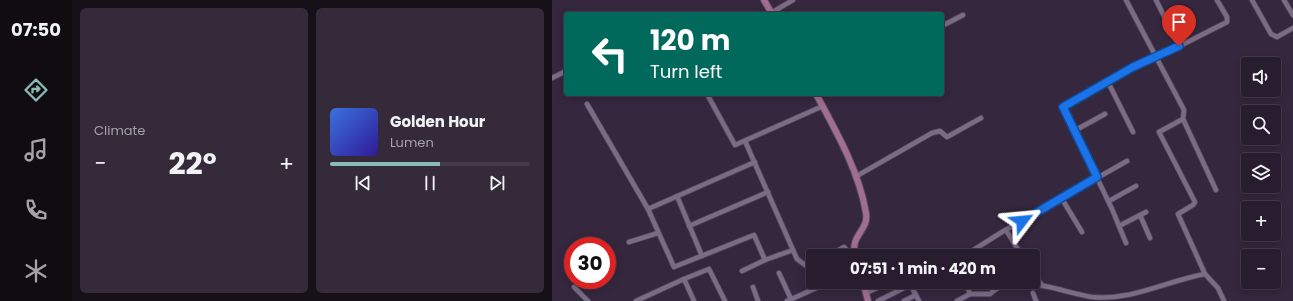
<!DOCTYPE html>
<html lang="en">
<head>
<meta charset="utf-8">
<style>
  :root { --surface:#281d2e; --page:#342a3a; --text:#f1f3f6; --muted:#a5a2aa; --line:#443b4a; --accent:#8bbbb9 }
  body { margin:0; font-family:Poppins,sans-serif; background:var(--page); color:var(--text); height:100vh; display:flex; flex-direction:column; font-size:15px; white-space:nowrap }
  * { box-sizing:border-box; margin:0 }
  p { font-size:13px; color:var(--muted) }
  .icon { flex:none; width:22px; height:22px; fill:none; stroke:currentColor; stroke-width:2; stroke-linecap:round; stroke-linejoin:round }
  .map { position:relative; flex:1; overflow:hidden }
  .drawer { display:flex; flex-direction:column; gap:8px; padding:8px; background:#161019; width:480px }
  .drawer>* { flex:none }
  .hud { position:absolute; left:12px; top:12px; width:380px; height:84px; border-radius:4px; box-shadow:0 2px 10px #0003,0 0 0 1px var(--line); background:#00695c; color:#fff; overflow:hidden }
  .buttons { position:absolute; left:689px; top:57px; display:grid; gap:8px }
  .buttons a { display:grid; place-items:center; width:40px; height:40px; border-radius:4px; background:var(--surface); box-shadow:0 2px 10px #0003,0 0 0 1px var(--line); font-size:20px }
  .speed { position:absolute; left:12px; top:237px; display:flex; gap:8px; font-size:20px; font-weight:700; text-align:center }
  .speed>* { display:grid; place-content:center; width:52px; height:52px; border-radius:50%; background:var(--surface); box-shadow:0 2px 10px #0003,0 0 0 1px var(--line); line-height:1 }
  .speed .limit { border:6px solid #d22; background:#fff; color:#111 }
  .pin { position:absolute; display:grid; place-items:center; width:34px; height:34px; color:#fff; margin:-41px -17px; border-radius:50% 50% 50% 0; rotate:-45deg; box-shadow:0 0 4px #0007 }
  .pin .icon { rotate:45deg }
  .me { position:absolute; width:44px; margin:-22px; rotate:61deg; stroke-linejoin:round; filter:drop-shadow(0 0 3px #0008) }
  .turn { display:flex; align-items:center; gap:14px; height:84px; padding:0 20px; font-size:18px }
  .turn .icon { width:52px; height:52px; stroke-width:2.5 }
  .turn b { display:block; font-size:28px; line-height:34px }
  .big { font-size:30px; font-weight:700; line-height:1.1 }
  .drawer .card { flex:1; display:flex; flex-direction:column; justify-content:center; gap:6px; min-width:0; padding:0 14px; border-radius:6px; background:var(--page) }
  .song { display:flex; align-items:center; gap:12px }
  .cover { width:48px; height:48px; border-radius:6px; background:linear-gradient(135deg,hsl(220 70% 55%),hsl(250 70% 35%)) }
  .played { height:4px; border-radius:2px; background:linear-gradient(90deg,var(--accent) 55%,var(--line) 55%) }
  .keys { display:flex; justify-content:space-around; direction:ltr }
  .heat { display:flex; justify-content:space-between; align-items:center; font-size:22px; direction:ltr }
  .drawer .tiles { flex:1; display:grid; gap:8px; grid-template-columns:repeat(2,1fr) }
  .trip { position:absolute; left:254px; top:249px; width:234px; height:40px; border-radius:4px; background:var(--surface); box-shadow:0 2px 10px #0003,0 0 0 1px var(--line); font-weight:700; line-height:40px; text-align:center }
  main { display:flex; flex:1; min-height:0 }
  .menu { display:flex; flex-direction:column; width:72px; justify-content:space-around; align-items:center; background:#100c12; color:var(--muted) }
  .menu .icon { width:28px; height:28px }
  .menu .active { color:var(--accent) }
  .menu b { font-size:18px; color:var(--text) }
  .map>svg:first-child { display:block }
  .lines { fill:none; stroke-linecap:round; stroke-linejoin:round }
  .street-casing { stroke:#524559; stroke-width:6 }
  .secondary-casing { stroke:#524559; stroke-width:8 }
  .street { stroke:#7b6b85; stroke-width:4.5 }
  .secondary { stroke:#a06e90; stroke-width:6 }
  .route-casing { stroke:#114b97; stroke-width:10 }
  .route { stroke:#1a73e8; stroke-width:7 }
</style>
</head>
<body>
<main>
<nav class="menu">
<b>07:50</b>
<svg class="icon active" aria-label="directions" viewBox="0 0 24 24"><path d="M12 3l9 9-9 9-9-9zM9 14v-3h6M13 9l2 2-2 2"/></svg>
<svg class="icon" aria-label="music" viewBox="0 0 24 24"><path d="M9 18V5l10-2v13"/><circle cx="6" cy="18" r="3"/><circle cx="16" cy="16" r="3"/></svg>
<svg class="icon" aria-label="phone" viewBox="0 0 24 24"><path d="M5 4h4l2 5-3 2q2 4 5 5l2-3 5 2v4C11 20 4 13 5 4z"/></svg>
<svg class="icon" aria-label="climate" viewBox="0 0 24 24"><path d="M12 3v18M4 7l16 10M4 17L20 7"/></svg>
</nav>
<section class="drawer">
<div class="tiles">
<div class="card"><p>Climate</p>
<div class="heat"><a>−</a><b class="big">22°</b><a>+</a></div>
</div>
<div class="card">
<div class="song"><i class="cover"></i><div><b>Golden Hour</b><p>Lumen</p></div></div>
<div class="played"></div>
<div class="keys"><svg class="icon" aria-label="previous" viewBox="0 0 24 24"><path d="M18 5L8 12l10 7zM5 5v14"/></svg><svg class="icon" aria-label="pause" viewBox="0 0 24 24"><path d="M8 5v14M16 5v14"/></svg><svg class="icon" aria-label="next" viewBox="0 0 24 24"><path d="M6 5l10 7-10 7zM19 5v14"/></svg></div>
</div>
</div>
</section>
<div class="map">
<svg width="741" height="301" viewBox="0 0 741 301">
  <rect width="100%" height="100%" fill="#35273e"/>
  <g class="lines">
    <g class="street-casing">
      <g id="street">
        <path d="M574 0 632 110 631 119 664 190"/>
        <path d="M604 0 627 46"/>
        <path d="M700 0 719 34 725 37 741 28"/>
        <path d="M732 0 741 15"/>
        <path d="M219 13 241 0"/>
        <path d="M390 26 411 15"/>
        <path d="M0 78 14 71"/>
        <path d="M556 82 581 132"/>
        <path d="M155 94 183 145 271 106"/>
        <path d="M35 104 96 209 122 267 202 235 213 260 241 250"/>
        <path d="M631 119 607 132 643 202 641 205 626 214 653 274"/>
        <path d="M522 131 553 114"/>
        <path d="M193 141 245 259 256 267 261 264"/>
        <path d="M303 177 380 133 388 131 395 137 429 118"/>
        <path d="M125 196 150 256"/>
        <path d="M510 199 530 232"/>
        <path d="M557 201 584 186"/>
        <path d="M96 209 203 162"/>
        <path d="M588 215 598 238"/>
        <path d="M137 226 216 192"/>
        <path d="M567 226 594 212"/>
        <path d="M454 230 470 256"/>
        <path d="M77 242 106 233"/>
        <path d="M574 243 560 209 511 107 581 67 604 58 675 22V17L665 0"/>
        <path d="M276 256 292 247 301 256"/>
        <path d="M412 256 450 232 575 161"/>
        <path d="M256 267 261 277"/>
        <path d="M190 271 213 260"/>
        <path d="M227 273 239 299"/>
        <path d="M481 273 490 285"/>
        <path d="M132 279 157 269 173 301"/>
        <path d="M357 282 367 301"/>
        <path d="M414 282 418 294"/>
        <path d="M22 287 36 301"/>
        <path d="M201 287 206 301"/>
        <path d="M314 293 338 282"/>
        <path d="M481 293 484 301"/>
        <path d="M84 301 132 279 142 301"/>
        <path d="M235 301 278 282"/>
        <path d="M326 301 364 282"/>
        <path d="M352 301 364 295"/>
        <path d="M405 301 418 294H438C460 270 512 293 540 297 580 301 614 281 653 274L666 288 672 301"/>
      </g>
    </g>
    <g class="secondary-casing">
      <g id="secondary">
        <path d="M212 0 220 14"/>
        <path d="M264 94C284 131 307 171 314 213 317 231 298 234 303 256"/>
        <path d="M311 282 316 301"/>
      </g>
    </g>
    <use href="#street" class="street"/>
    <use href="#secondary" class="secondary"/>
  </g>
  <g class="lines">
    <g class="route-casing">
      <path id="route" d="M470 221 545 177 511 107 581 67 627 46"/>
    </g>
    <use href="#route" class="route"/>
  </g>
</svg>
<div class="buttons">
<a><svg class="icon" aria-label="sound" viewBox="0 0 24 24"><path d="M4 9h4l5-4v14l-5-4H4zM17 9q2 3 0 6"/></svg></a>
<a><svg class="icon" aria-label="search" viewBox="0 0 24 24"><circle cx="10" cy="10" r="6"/><path d="M15 15l6 6"/></svg></a>
<a><svg class="icon" aria-label="layers" viewBox="0 0 24 24"><path d="M12 4l9 5-9 5-9-5zM3 14l9 5 9-5"/></svg></a>
<a>+</a>
<a>−</a>
</div>
<div class="speed"><div class="limit">30</div></div>
<div class="pin" style="left:627px;top:46px;background:#d93025"><svg class="icon" aria-label="arrive" viewBox="0 0 24 24"><path d="M6 21V4h12l-3 4 3 4H6"/></svg></div>
<svg class="me" style="left:470px;top:221px" viewBox="-20 -20 40 40"><path d="M0-17L14 15 0 8-14 15z" fill="#1a73e8" stroke="#fff" stroke-width="4"/></svg>
<div class="trip">07:51 · 1 min · 420 m</div>
<div class="hud">
<div class="turn"><svg class="icon" aria-label="left" viewBox="0 0 24 24"><path d="M17 20v-9H6M10 6l-5 5 5 5"/></svg><div><b>120 m</b>Turn left</div></div>
</div>
</div>
</main>
</body>
</html>
